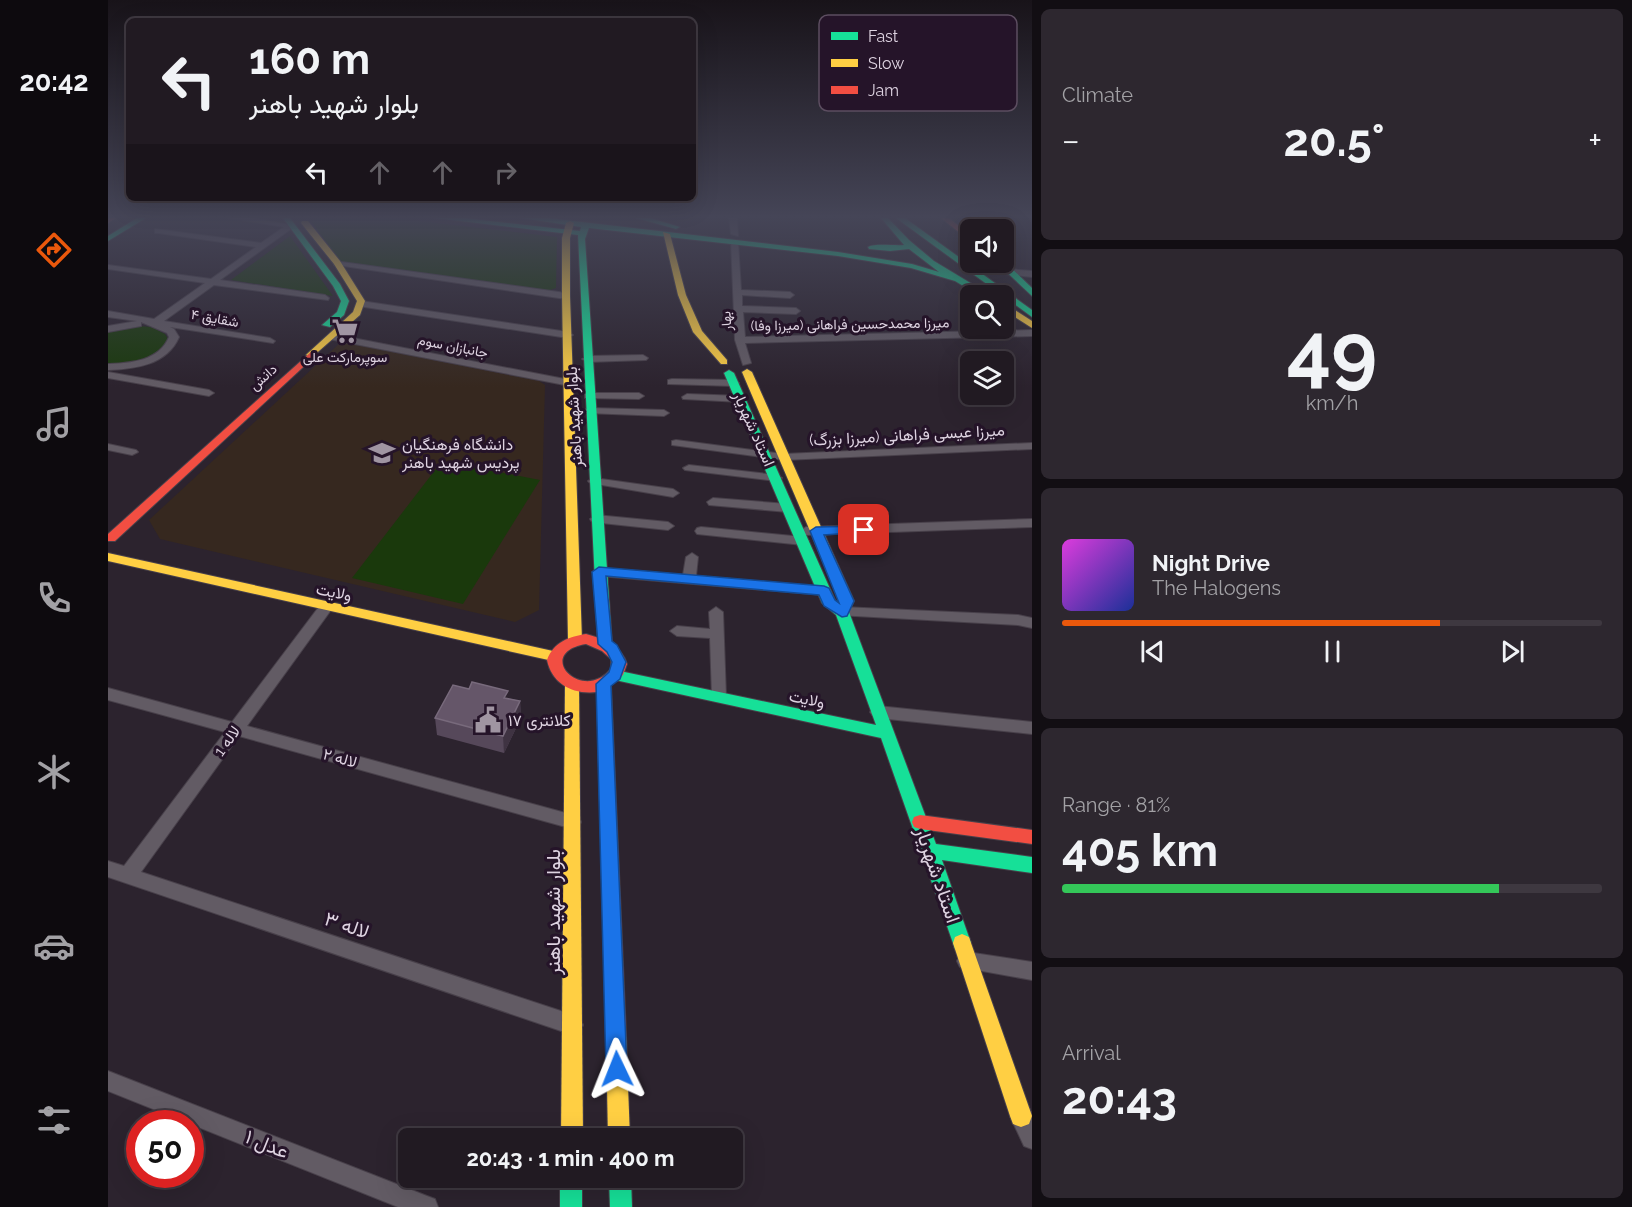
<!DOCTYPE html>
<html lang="en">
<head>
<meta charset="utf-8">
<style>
  :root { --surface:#211a22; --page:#2d272f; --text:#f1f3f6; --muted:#a2a1a5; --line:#3e3840; --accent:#ea580c }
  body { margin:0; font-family:Raleway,Vazirmatn,sans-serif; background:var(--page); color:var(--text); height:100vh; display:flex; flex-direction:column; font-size:22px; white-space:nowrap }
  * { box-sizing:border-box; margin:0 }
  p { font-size:20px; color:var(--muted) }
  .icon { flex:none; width:33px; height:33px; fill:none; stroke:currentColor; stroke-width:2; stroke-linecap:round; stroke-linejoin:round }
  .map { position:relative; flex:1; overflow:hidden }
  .panel { display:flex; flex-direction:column; gap:9px; padding:9px; background:#120e13; width:600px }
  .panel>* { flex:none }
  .top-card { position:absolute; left:18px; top:18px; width:570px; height:183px; border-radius:9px; box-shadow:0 6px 24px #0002,0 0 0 2px var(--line); background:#211a22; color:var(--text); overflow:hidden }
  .fabs { position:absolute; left:852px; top:219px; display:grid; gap:12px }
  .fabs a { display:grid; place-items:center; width:54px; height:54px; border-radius:9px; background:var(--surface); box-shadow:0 6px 24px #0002,0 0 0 2px var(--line); font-size:30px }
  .speed { position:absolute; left:18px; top:1110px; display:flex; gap:12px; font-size:30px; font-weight:700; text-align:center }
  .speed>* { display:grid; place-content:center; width:78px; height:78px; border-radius:50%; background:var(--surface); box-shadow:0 6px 24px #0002,0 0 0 2px var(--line); line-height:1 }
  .speed .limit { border:9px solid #d22; background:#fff; color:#111 }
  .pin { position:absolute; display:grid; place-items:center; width:51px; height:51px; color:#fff; margin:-26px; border-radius:12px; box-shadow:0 3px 9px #0006 }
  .me { position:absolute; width:66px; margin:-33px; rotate:358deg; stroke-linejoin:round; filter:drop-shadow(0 0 4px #0008) }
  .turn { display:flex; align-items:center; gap:21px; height:126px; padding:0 24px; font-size:27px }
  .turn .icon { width:78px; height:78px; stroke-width:2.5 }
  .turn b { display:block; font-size:42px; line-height:51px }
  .lanes { display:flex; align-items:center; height:57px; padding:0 24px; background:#0003; justify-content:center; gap:30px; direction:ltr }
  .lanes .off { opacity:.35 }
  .big { font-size:45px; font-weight:700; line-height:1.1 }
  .panel .widget { flex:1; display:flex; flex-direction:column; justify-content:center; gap:9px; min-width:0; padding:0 21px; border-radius:9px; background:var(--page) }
  .panel .dial { align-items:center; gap:0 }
  .dial b { font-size:78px; line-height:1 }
  .song { display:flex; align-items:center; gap:18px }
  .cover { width:72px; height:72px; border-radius:9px; background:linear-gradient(135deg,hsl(300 70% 55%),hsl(230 70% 35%)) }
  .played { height:6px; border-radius:3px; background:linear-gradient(90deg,var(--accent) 70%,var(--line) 70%) }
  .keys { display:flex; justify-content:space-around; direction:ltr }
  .heat { display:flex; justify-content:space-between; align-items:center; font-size:33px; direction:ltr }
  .charge { height:9px; border-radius:4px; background:linear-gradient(90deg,#34c759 81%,var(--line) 0) }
  .trip { position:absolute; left:290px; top:1128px; width:345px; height:60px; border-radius:9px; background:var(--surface); box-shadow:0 6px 24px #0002,0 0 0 2px var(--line); font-weight:700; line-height:60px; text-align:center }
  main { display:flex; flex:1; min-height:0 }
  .tabs { display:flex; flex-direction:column; width:108px; justify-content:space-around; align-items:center; background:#0d0a0e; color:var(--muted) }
  .tabs .icon { width:42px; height:42px }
  .tabs .selected { color:var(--accent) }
  .tabs b { font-size:27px; color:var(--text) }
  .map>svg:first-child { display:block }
  .education { fill:#36281f }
  .green { fill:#1a390c }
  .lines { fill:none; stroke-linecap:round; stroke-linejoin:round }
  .street-casing { stroke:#48404a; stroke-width:2 }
  .fast-casing { stroke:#48404a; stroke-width:2 }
  .slow-casing { stroke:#48404a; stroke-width:2 }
  .jam-casing { stroke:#48404a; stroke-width:2 }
  .street { fill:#625b64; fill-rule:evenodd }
  .fast { fill:#16e098; fill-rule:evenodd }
  .slow { fill:#ffcf43; fill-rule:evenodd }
  .jam { fill:#f24e42; fill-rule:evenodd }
  .wall { fill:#56485a }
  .shaded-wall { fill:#3f3342 }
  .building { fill:#655669; stroke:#786a7c; stroke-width:1.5 }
  .route { fill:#1a73e8; stroke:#114b97; stroke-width:1.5 }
  .labels { text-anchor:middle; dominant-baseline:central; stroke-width:6; stroke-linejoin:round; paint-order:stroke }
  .far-street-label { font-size:14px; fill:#ded3e1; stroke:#251429 }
  .far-poi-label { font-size:14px; fill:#ded3e1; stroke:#251429 }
  .street-label { font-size:16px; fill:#ded3e1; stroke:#251429 }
  .poi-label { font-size:16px; fill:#ded3e1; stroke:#251429; text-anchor:start }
  .near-street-label { font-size:20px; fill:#ded3e1; stroke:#251429 }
  .key { fill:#251429; stroke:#5c4d60; stroke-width:1.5 }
  .key-label { font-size:16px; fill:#ded3e1 }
</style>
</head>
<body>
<main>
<nav class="tabs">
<b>20:42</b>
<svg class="icon selected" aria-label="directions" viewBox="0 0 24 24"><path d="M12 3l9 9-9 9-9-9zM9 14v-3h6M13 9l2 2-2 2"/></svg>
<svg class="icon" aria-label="music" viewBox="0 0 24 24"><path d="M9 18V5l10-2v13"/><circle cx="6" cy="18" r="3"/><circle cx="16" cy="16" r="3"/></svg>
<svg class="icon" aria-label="phone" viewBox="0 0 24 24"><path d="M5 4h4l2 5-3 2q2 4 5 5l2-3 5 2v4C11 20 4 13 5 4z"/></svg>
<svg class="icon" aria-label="climate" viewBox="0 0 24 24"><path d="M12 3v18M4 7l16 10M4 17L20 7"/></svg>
<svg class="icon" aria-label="car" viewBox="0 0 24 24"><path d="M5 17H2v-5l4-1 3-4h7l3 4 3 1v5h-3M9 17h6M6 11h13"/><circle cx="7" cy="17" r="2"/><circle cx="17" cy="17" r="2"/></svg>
<svg class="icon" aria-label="filters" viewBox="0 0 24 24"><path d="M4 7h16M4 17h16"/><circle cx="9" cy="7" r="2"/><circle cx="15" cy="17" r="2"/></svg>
</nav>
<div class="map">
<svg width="924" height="1207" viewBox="0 0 924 1207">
  <rect width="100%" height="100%" fill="#2c232e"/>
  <path class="education" d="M233 342 431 381 437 385 431 610 407 622 52 539 41 520Z"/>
  <g class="green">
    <path d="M207 218H286L449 237 448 288 439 291 233 262 203 221Z"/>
    <path d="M182 236 225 296 123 280Z"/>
    <path d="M31 326 43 327 57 334 60 339C52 361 20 363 0 364V332Z"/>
    <path d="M334 461 432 480 355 604 244 578Z"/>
  </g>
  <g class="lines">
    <g class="street-casing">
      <g id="street">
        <path d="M121 218H144L187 226 112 280 217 295 221 298 220 300 106 285 56 321 162 338 167 341 165 343 62 327 66 329 71 337C59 365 27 369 0 370V364C23 363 51 361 61 337L59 333 33 322V326L0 332V326L29 321 0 317V311L46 319 97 283 0 269V265L103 279 148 247 50 233H47V229L153 243 176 227Z"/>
        <path d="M621 218H629L630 236 623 234Z"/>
        <path d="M623 240 630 242 633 290 682 292 686 295 682 298 634 295V306L688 308 692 311 688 314 635 312 637 337 924 330V336L637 343 643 363 635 365 627 340Z"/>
        <path d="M226 261 458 293 462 296 458 299 229 265H226Z"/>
        <path d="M900 269 924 271V277L897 274 896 272Z"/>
        <path d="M253 301 460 332 465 335 460 338 250 306V302Z"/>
        <path d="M224 334 462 380 467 383 462 386 221 339V335Z"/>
        <path d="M535 355 540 358 538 360 479 362 474 359 479 356Z"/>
        <path d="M0 372 101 390 106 393 101 396 0 378Z"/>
        <path d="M564 379 626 380 631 383 626 386 560 384V380Z"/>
        <path d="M481 393H531L536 396 531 399 477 398V394Z"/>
        <path d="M579 394 633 396 638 399 633 402 575 399 574 397Z"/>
        <path d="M482 408 556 410 561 413 556 416 478 413V409Z"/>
        <path d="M568 440 676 454 924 443V449L676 460 564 445V441Z"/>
        <path d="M0 444 28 450 30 452 24 455 0 450Z"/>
        <path d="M581 465 668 475 674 478 668 481 577 470 575 468Z"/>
        <path d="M486 478 565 489 571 493 565 497 482 483 480 481Z"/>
        <path d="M605 498 680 504 686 508 680 512 601 505 599 502Z"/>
        <path d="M488 515 560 522 566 526 560 530 484 522 482 519Z"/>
        <path d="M924 519V527L698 535 692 531 698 527Z"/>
        <path d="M593 527 695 537 701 541 695 545 589 534 587 531 589 528Z"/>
        <path d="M584 553 590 557 588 576 716 587 723 591 716 595 491 576 484 572 491 568 575 575 578 557Z"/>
        <path d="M218 602 223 604 225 607 223 610 139 726 465 815 471 817 473 822 471 827 465 829 131 736 33 872 465 1015 472 1018 475 1025 472 1032 465 1035 0 877V861L16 866 117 732 0 700V688L124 722 213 604Z"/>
        <path d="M608 607 615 612 618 697 616 701H606L604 697 602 638 569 636 562 631 569 626 602 629 601 612Z"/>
        <path d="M734 607 910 615 924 618V628L910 625 729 615 727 612Z"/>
        <path d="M770 706 924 722V734L770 718 765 716 762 712 765 708Z"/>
        <path d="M859 952 924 962V980L852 967 849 961 852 955Z"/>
        <path d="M0 1071 319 1196 327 1199 330 1207H290L0 1091Z"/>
        <path d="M913 1105 921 1108 924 1115V1149L916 1146 902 1116 905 1108Z"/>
      </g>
    </g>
    <g class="fast-casing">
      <g id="fast">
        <path d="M29 218H38L0 241V236Z"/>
        <path d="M175 218H182L232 284 241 301 236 315 222 327 214 325 229 312 233 301 225 286Z"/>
        <path d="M327 218H356L472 231 473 227 413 218H440L730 252 804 264 831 272 801 249 782 251 761 249 760 247C767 243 786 246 796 245L773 218H780L801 240 826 261 884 296H872L847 281 803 268 730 256 481 228 477 239 504 644 502 648H492L490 644 470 235Z"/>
        <path d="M528 218H542L572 227 568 229Z"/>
        <path d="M788 218H797L924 310V317Z"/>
        <path d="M896 261 924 288V296L888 262Z"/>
        <path d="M621 370 626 373 727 600 741 612 828 844 924 857V873L834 860 863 943 861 949 854 952 847 949 845 943 773 738 507 680 502 679 500 675 502 671 507 670 768 725 728 615 714 603 616 373Z"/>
        <rect x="452" y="1178" width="22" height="29"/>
        <path d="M501 1178H523L524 1207H502Z"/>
      </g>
    </g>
    <g class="slow-casing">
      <g id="slow">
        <path d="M194 221H200L232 261 257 301 252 315 203 358 198 355 200 353 245 312 249 301 226 264 193 223Z"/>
        <path d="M462 221 466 223 462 238V296L474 640 467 645 460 640 454 296V238L458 223Z"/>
        <path d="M555 232 562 234 578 295 594 331 619 360V364H613L585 332 570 295Z"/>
        <path d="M896 303 924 321V328L896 310Z"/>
        <path d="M639 369 644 372 746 601 739 615H729L727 612 732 601 634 372Z"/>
        <path d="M0 553 445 651 450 652 452 656 450 660 445 661 0 561Z"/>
        <path d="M464 680 469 682 471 686 475 1138H453L457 686 459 682Z"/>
        <path d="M854 934 861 937 863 943 924 1116 921 1124 913 1127 905 1124 902 1116 845 943 847 937Z"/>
        <path d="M508 1025 515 1028 518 1035 522 1138H500L498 1035 501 1028Z"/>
      </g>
    </g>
    <g class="jam-casing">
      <g id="jam">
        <path d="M0 218H8L0 223Z"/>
        <path d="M833 218H841L862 235V241Z"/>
        <path d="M203 352 208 355 206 357 7 541H0V534Z"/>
        <path d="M478 634C496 639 513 645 519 664L515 675 503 685 518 1035 515 1042 508 1045 501 1042 498 1035 489 692C465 695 444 684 439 660 446 642 460 637 478 634ZM478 644 494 651 503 659V669C474 704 425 653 478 644Z"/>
        <path d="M812 815 924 830V844L812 829 806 827 804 822 806 817Z"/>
      </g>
    </g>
    <use href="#street" class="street"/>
    <use href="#fast" class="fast"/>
    <use href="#slow" class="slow"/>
    <use href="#jam" class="jam"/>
  </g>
  <path class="wall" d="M400 698 412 701 413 718 396 753 329 735 327 718Z"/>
  <path class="shaded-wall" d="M412 701 413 718 396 753 395 736Z"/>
  <path class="building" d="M364 682 400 691 396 698 412 701 395 736 327 718 345 685 361 689Z"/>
  <linearGradient id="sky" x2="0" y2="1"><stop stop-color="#181319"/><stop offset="0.56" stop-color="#454557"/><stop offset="1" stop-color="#454557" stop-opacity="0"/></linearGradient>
  <rect width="924" height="387" fill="url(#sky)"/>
  <path class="route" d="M756 526 762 530 761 532 716 535 746 601 739 616 734 617 716 606 711 595 498 576 504 641 509 645 518 662 512 679 503 686 519 1069 516 1077 509 1080 501 1077 498 1069 488 684 501 672 504 662 499 652 490 644 484 572 491 567 716 586 721 588 727 600 731 603 702 531 708 527Z"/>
  <defs>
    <g id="supermarket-bare" transform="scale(2.07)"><path d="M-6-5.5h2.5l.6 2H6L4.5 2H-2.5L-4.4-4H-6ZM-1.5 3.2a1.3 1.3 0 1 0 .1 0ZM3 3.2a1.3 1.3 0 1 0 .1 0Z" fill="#a095a2" stroke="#251429" stroke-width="2.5" paint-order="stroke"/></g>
    <g id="university-bare" transform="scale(2.07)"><path d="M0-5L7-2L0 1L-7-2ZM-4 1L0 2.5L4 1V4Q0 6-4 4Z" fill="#a095a2" stroke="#251429" stroke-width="2.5" paint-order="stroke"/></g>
    <g id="civic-bare" transform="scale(2.07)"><path d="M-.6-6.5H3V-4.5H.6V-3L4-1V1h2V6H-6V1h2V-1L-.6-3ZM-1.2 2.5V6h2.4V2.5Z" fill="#a095a2" stroke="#251429" stroke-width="2.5" paint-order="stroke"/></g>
  </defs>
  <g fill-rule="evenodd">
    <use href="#supermarket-bare" x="237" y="331"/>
    <use href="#university-bare" x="274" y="453"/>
    <use href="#civic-bare" x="380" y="720"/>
  </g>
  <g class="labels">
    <g class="far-street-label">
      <text transform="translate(107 318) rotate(10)">شقایق ۴</text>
      <text transform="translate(618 321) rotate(-94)">بهار</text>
      <text transform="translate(742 324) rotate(-1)">میرزا محمدحسین فراهانی (میرزا وفا)</text>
      <text transform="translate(345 346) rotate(11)">جانبازان سوم</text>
      <text transform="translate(155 377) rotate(-42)">دانش</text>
    </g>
    <g class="far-poi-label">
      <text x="237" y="357">سوپرمارکت علی</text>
    </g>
    <g class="street-label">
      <text transform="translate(466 417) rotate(-93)">بلوار شهید باهنر</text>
      <text transform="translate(646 429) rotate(66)">استاد شهریار</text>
      <text transform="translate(799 435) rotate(-3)">میرزا عیسی فراهانی (میرزا بزرگ)</text>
      <text transform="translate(226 592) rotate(12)">ولایت</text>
      <text transform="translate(699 699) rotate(12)">ولایت</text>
      <text transform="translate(119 741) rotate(-54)">لاله 1</text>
      <text transform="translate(232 758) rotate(15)">لاله ۲</text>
    </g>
    <g class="poi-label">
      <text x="294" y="444">دانشگاه فرهنگیان<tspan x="294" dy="18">پردیس شهید باهنر</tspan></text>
      <text x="400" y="720">کلانتری ۱۷</text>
    </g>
    <g class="near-street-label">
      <text transform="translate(830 875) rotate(71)">استاد شهریار</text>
      <text transform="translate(445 912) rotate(-90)">بلوار شهید باهنر</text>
      <text transform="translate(239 925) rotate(19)">لاله ۳</text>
      <text transform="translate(159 1144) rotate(22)">عدل ۱</text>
    </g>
  </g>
  <rect x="711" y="15" width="198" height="96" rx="9" class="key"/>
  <rect x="723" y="32" width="27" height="8" fill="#16e098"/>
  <rect x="723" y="59" width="27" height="8" fill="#ffcf43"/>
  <rect x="723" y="86" width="27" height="8" fill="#f24e42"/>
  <g class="key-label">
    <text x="760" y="42">Fast</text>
    <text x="760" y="69">Slow</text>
    <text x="760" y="96">Jam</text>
  </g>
</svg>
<div class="fabs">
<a><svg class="icon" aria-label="sound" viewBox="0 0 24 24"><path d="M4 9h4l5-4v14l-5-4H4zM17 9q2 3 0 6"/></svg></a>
<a><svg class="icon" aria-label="search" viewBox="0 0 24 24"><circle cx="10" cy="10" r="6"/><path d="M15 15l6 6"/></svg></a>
<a><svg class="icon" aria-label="layers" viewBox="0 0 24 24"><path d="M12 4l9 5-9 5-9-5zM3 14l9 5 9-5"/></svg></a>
</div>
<div class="speed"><div class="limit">50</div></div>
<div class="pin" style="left:756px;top:530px;background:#d93025"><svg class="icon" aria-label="arrive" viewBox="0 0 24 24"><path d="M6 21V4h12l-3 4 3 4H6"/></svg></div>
<svg class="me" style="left:509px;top:1069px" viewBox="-20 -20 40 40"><path d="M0-17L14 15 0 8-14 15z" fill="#1a73e8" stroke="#fff" stroke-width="4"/></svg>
<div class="trip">20:43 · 1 min · 400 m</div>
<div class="top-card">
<div class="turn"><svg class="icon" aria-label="left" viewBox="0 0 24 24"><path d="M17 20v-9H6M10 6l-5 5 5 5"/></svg><div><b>160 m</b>بلوار شهید باهنر</div></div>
<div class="lanes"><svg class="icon" aria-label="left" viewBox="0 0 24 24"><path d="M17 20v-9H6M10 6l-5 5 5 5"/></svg><svg class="icon off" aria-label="ahead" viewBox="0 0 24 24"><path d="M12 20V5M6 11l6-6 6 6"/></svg><svg class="icon off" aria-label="ahead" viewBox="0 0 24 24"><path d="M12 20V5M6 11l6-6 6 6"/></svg><svg class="icon off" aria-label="right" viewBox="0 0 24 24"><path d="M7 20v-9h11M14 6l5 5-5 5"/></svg></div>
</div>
</div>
<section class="panel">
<div class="widget"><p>Climate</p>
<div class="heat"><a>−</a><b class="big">20.5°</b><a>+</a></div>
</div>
<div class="widget dial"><b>49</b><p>km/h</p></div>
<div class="widget">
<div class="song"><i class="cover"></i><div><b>Night Drive</b><p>The Halogens</p></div></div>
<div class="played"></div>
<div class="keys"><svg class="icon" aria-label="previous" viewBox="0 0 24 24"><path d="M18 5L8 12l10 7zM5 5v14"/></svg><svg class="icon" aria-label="pause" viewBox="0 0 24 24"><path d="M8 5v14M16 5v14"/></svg><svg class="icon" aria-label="next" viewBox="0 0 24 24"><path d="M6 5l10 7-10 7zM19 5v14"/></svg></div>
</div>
<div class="widget"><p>Range · 81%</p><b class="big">405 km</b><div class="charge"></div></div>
<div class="widget"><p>Arrival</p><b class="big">20:43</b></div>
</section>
</main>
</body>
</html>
